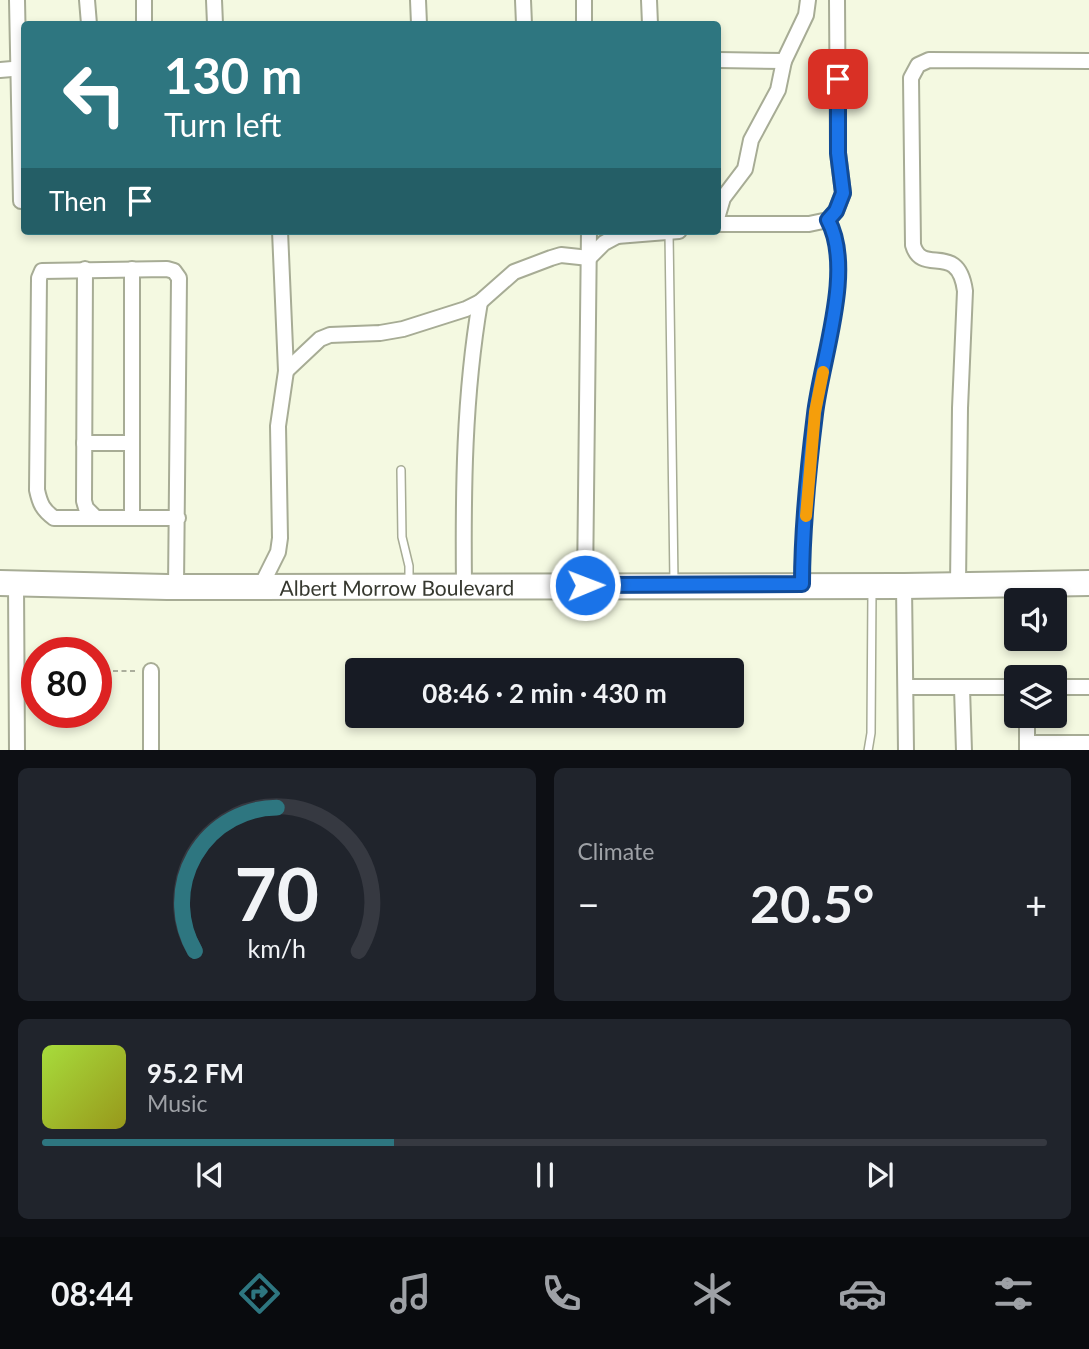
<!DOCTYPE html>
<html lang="en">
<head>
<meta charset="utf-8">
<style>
  :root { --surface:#171b24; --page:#20242c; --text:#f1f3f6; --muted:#9ea1a6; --line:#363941; --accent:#2e7680 }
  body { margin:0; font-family:Lato,sans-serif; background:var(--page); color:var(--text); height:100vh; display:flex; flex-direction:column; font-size:26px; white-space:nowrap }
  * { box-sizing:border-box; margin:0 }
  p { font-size:23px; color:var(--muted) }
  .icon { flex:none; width:38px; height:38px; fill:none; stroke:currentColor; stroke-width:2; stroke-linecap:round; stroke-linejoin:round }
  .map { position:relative; height:750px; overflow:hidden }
  .panel { display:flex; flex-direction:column; gap:18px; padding:18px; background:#0d0f14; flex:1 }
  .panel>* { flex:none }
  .top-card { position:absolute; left:21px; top:21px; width:700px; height:214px; border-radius:7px; box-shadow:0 4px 10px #0003; background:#2e7680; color:#fff; overflow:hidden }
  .tools { position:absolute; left:1004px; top:588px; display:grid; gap:14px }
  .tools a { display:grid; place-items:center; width:63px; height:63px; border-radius:7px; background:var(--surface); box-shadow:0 4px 10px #0003; font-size:35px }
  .speed { position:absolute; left:21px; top:637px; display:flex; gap:14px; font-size:35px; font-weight:700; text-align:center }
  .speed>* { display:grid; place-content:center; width:91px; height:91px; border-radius:50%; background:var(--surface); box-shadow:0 4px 10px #0003; line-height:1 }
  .speed .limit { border:10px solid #d22; background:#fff; color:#111 }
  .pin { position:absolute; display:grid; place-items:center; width:60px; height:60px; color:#fff; margin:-30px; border-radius:14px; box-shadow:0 4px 10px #0006 }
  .me { position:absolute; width:77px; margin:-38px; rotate:89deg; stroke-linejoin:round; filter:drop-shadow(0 0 5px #0008) }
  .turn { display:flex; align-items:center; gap:24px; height:147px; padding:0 28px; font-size:32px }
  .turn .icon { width:91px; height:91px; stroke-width:2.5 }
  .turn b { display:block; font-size:49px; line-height:60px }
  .then { display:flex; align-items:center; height:66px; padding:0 28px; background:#0003; gap:14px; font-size:26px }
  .big { font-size:52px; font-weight:700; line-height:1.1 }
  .panel .widget { flex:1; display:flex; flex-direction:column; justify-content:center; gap:10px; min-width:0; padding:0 24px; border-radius:10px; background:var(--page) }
  .panel .dial { align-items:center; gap:0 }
  .dial svg { height:182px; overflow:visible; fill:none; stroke:var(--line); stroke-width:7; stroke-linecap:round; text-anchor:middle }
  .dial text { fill:var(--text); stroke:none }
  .song { display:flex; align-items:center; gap:21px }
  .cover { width:84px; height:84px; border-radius:10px; background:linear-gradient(135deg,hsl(80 70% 55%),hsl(60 70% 35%)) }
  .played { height:7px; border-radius:4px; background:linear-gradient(90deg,var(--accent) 35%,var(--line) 35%) }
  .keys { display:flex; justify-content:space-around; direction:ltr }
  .heat { display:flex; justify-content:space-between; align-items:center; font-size:38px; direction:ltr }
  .panel .tiles { flex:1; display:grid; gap:18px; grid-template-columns:1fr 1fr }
  .widget:last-child { grid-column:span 2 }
  .trip { position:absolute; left:345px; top:658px; width:399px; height:70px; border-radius:7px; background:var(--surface); box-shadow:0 4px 10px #0003; font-weight:700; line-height:70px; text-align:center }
  .menu { display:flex; height:112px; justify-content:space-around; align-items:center; background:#090b0e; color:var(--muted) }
  .menu .icon { width:49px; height:49px }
  .menu .current { color:var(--accent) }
  .menu b { font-size:32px; color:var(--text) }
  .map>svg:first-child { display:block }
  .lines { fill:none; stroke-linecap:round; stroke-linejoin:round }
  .lane-casing { stroke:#a7ac95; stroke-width:10 }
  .street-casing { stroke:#a7ac95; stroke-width:18 }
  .highway-casing { stroke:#a7ac95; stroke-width:28 }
  .path { stroke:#abae9c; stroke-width:2; stroke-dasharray:5 3.5; stroke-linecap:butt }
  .lane { stroke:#fff; stroke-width:7 }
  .street { stroke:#fff; stroke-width:14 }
  .highway { stroke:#fff; stroke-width:24 }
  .route-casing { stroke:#114b97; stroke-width:18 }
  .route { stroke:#1a73e8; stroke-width:12 }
  .slow { stroke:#f59e0b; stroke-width:12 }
  .labels { text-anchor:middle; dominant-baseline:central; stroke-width:5; stroke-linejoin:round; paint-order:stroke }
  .street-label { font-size:21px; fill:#36382f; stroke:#fff }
</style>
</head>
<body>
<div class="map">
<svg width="1089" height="751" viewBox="0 0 1089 751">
  <rect width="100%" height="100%" fill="#f4f9e1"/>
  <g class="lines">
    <g class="lane-casing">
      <g id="lane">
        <path d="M669 233 674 582"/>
        <path d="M401 470 402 537 409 566V584"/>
        <path d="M802 583C802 527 808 469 815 413 821 360 855 270 828 220"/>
        <path d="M868 751 871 733 872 590"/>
      </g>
    </g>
    <g class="street-casing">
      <g id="street">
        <path d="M17 0 21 201"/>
        <path d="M87 0 89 24"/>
        <path d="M144 0V24"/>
        <path d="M214 0 215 24"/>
        <path d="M418 0 419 24"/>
        <path d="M523 0 524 24"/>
        <path d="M649 0 650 24"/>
        <path d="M584 24V0"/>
        <path d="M718 60 784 61"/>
        <path d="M0 70 24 68"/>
        <path d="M718 215 723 198 745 169 751 140 778 90 784 61 806 15 808 0"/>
        <path d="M718 224H809L828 220 836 211 843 193 838 153 837 0"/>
        <path d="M612 233 617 236 679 231"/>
        <path d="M85 269 84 501 86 508 95 517"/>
        <path d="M132 269V518"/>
        <path d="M286 371 320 339 330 335 380 333 403 329 466 309 480 302 514 272 551 258 561 255 589 258 604 243 617 236"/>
        <path d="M84 443H131"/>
        <path d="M16 584 17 751"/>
        <path d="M464 585C463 490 464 396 480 302"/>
        <path d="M585 585 589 231"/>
        <path d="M958 585 960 408 965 291C958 240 922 277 913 245L911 78 918 65 929 60 1089 61"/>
        <path d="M261 586 278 552 280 538 278 426 286 371 280 231"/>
        <path d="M904 586 906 751"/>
        <path d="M176 587 179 278 174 271 167 269 42 271 39 278 37 490C40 504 43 510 54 518H178"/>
        <path d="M906 687H1017"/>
        <path d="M1055 687H1089"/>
        <path d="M962 688 964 751"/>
        <path d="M1027 716V751"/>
        <path d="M1027 743H1089"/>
        <path d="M151 751V671"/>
      </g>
    </g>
    <g class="highway-casing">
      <g id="highway">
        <path id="s1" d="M0 583 167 587 904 586 1089 583"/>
      </g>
    </g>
    <g class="path">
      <path d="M28 670H37"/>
      <path d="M96 671H137"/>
    </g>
    <use href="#lane" class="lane"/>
    <use href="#street" class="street"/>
    <use href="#highway" class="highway"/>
  </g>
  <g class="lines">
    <g class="route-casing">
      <path id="route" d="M585 585 802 584C802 528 808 470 815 414 821 360 855 270 828 220L836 211 843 193 838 153V79"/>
    </g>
    <use href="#route" class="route"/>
    <path class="slow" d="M806 516 815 412 823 372"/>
  </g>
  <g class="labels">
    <g class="street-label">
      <text stroke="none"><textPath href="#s1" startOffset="397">Albert Morrow Boulevard</textPath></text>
    </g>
  </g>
</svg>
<div class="tools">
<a><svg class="icon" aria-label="sound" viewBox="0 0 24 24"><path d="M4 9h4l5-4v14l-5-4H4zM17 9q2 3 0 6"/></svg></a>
<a><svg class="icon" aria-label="layers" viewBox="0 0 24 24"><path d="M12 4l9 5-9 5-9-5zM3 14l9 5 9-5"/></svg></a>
</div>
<div class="speed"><div class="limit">80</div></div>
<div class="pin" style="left:838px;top:79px;background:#d93025"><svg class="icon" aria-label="arrive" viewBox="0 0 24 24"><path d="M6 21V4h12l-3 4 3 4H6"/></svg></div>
<svg class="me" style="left:585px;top:585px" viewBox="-20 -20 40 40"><circle r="17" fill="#1a73e8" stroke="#fff" stroke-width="3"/><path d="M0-11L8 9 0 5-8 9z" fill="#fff"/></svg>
<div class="trip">08:46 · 2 min · 430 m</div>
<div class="top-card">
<div class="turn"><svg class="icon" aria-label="left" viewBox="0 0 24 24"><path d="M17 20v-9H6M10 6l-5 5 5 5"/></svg><div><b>130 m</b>Turn left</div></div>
<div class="then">Then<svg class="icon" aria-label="arrive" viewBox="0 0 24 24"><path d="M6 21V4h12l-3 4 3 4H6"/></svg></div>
</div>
</div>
<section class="panel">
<div class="tiles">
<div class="widget dial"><svg viewBox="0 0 100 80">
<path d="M14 69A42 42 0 1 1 86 69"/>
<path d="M14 69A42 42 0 0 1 50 6" stroke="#2e7680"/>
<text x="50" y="56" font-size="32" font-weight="700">70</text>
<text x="50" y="72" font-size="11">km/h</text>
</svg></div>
<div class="widget"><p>Climate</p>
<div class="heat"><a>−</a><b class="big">20.5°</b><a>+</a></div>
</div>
<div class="widget">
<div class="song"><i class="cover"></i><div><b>95.2 FM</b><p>Music</p></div></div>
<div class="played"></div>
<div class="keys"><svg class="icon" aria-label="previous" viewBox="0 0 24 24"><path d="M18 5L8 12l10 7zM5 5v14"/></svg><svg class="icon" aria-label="pause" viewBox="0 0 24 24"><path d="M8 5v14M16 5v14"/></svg><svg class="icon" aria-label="next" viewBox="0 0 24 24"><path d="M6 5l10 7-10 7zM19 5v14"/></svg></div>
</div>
</div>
</section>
<nav class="menu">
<b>08:44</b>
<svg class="icon current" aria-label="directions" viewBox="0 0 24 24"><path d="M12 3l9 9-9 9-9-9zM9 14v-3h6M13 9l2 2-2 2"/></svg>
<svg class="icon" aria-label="music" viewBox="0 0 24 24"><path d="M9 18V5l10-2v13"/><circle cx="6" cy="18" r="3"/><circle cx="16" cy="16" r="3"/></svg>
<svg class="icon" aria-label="phone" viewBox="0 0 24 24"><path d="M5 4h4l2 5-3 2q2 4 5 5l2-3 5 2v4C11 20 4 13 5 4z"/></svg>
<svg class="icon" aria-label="climate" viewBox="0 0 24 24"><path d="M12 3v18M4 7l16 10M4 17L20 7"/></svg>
<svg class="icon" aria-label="car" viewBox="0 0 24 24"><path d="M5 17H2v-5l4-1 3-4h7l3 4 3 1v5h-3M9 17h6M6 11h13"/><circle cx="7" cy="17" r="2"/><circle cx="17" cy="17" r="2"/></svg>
<svg class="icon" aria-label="filters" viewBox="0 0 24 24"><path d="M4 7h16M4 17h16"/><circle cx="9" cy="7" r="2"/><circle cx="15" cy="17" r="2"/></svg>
</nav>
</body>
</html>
